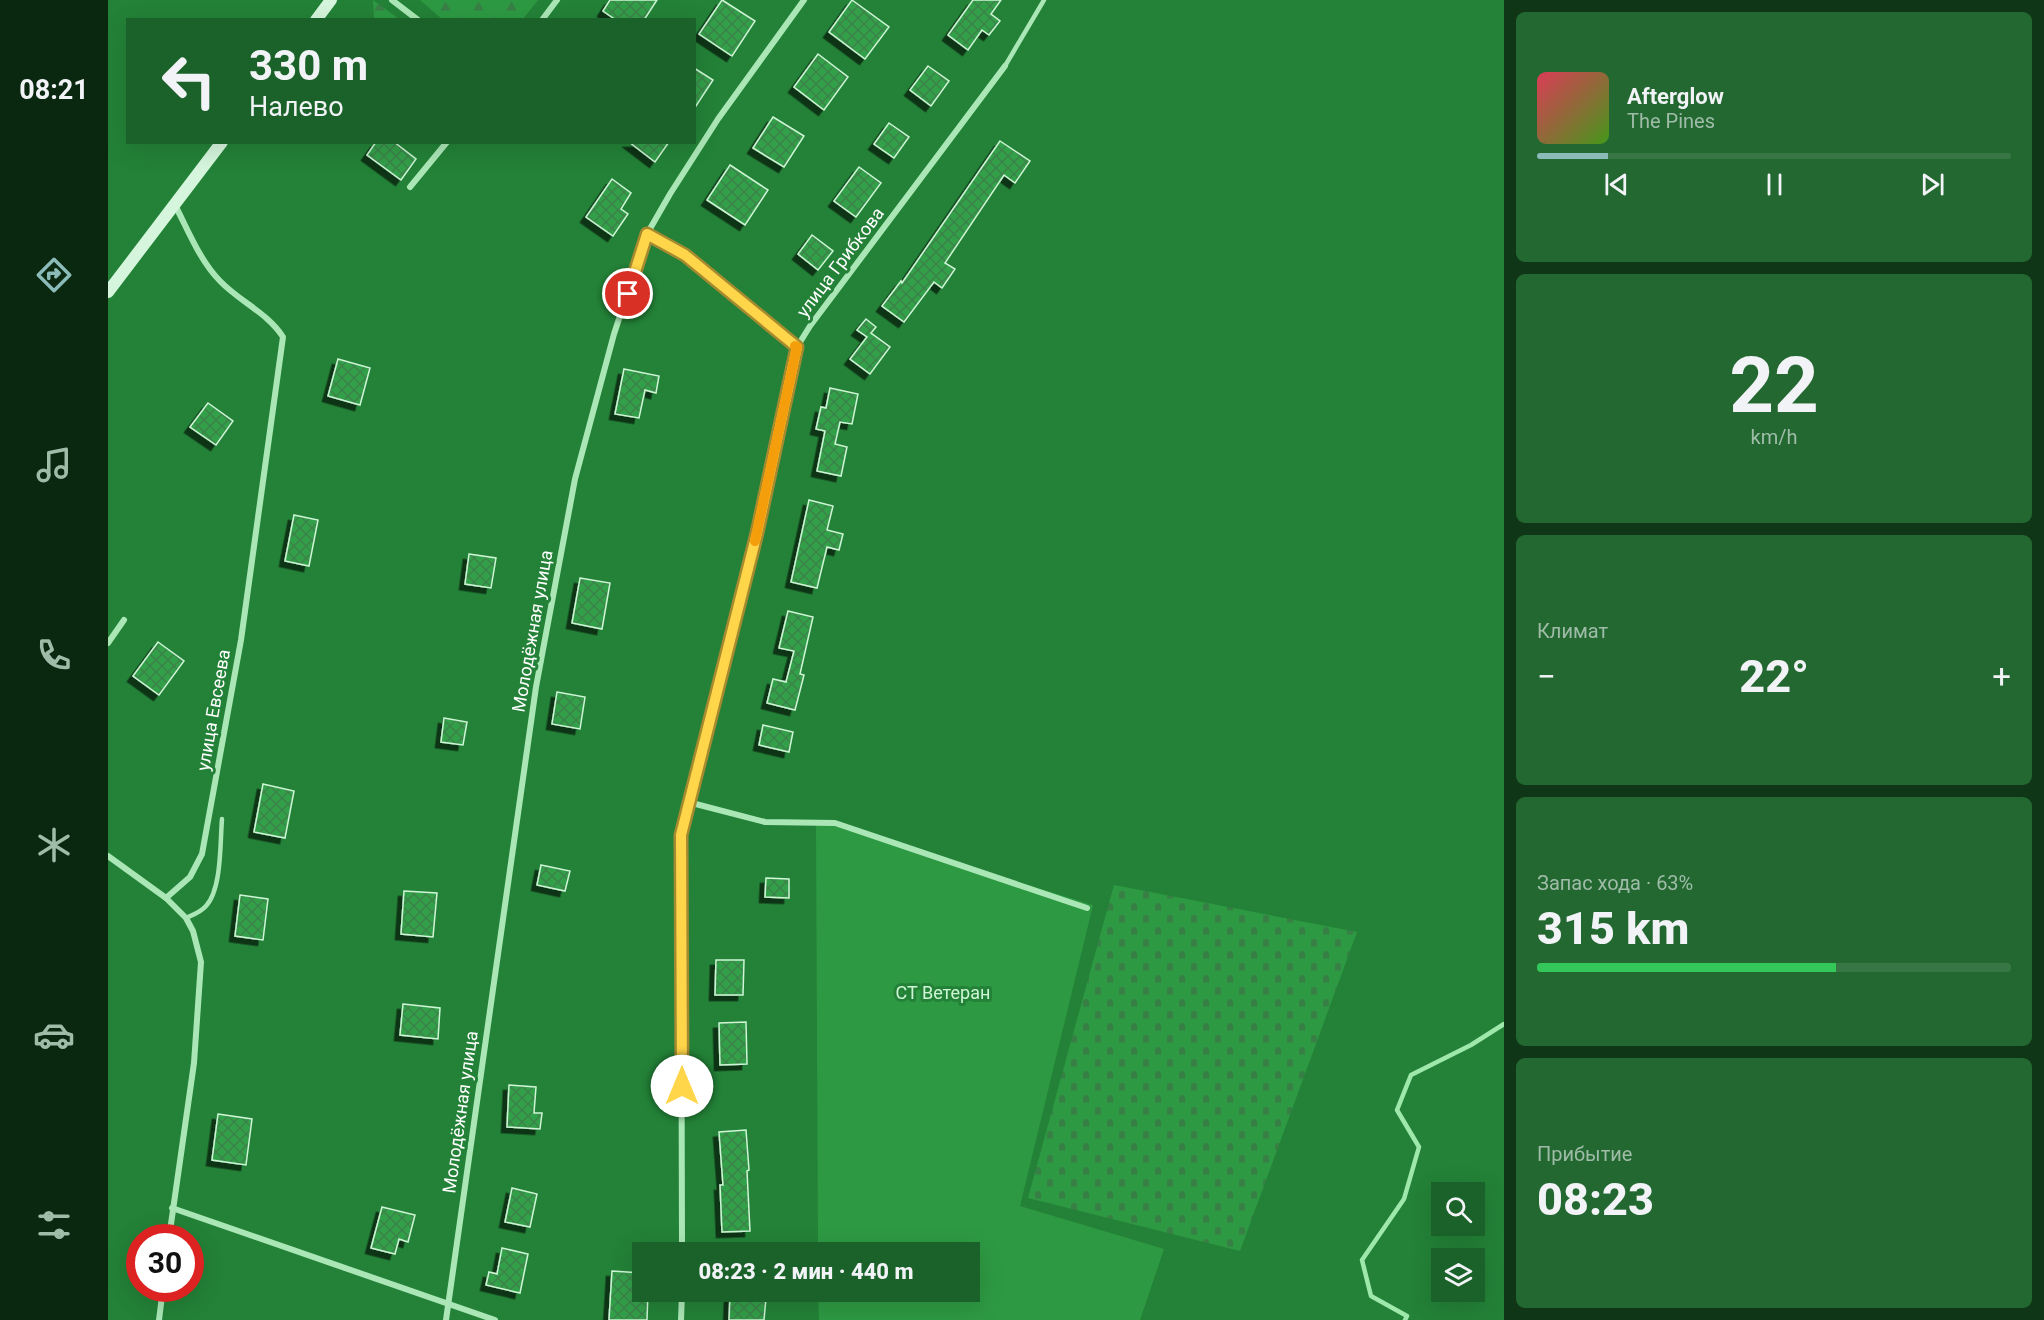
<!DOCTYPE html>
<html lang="ru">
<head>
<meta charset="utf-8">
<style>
  :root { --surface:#1a6229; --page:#236831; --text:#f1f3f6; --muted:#9fbca8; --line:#387646; --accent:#8bbbb9 }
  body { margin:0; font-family:Roboto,sans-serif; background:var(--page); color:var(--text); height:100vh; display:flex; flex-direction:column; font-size:22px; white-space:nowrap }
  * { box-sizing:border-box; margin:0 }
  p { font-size:20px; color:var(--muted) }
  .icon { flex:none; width:33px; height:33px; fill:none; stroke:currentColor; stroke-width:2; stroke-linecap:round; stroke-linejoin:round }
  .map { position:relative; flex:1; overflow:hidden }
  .side { display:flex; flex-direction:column; gap:12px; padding:12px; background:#0e3617; width:540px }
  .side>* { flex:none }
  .guide { position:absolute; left:18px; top:18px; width:570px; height:126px; border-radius:0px; box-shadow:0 6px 24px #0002; background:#1a6229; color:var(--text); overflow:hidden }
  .fabs { position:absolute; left:1323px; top:1182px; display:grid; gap:12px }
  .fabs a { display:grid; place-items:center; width:54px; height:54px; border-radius:0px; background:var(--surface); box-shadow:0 6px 24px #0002; font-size:30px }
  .speed { position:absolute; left:18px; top:1224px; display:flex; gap:12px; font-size:30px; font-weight:700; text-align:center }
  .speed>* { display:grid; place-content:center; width:78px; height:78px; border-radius:50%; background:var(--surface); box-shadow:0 6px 24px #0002; line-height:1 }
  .speed .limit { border:9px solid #d22; background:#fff; color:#111 }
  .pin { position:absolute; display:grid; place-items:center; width:51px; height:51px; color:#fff; margin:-26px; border:3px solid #fff; border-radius:50%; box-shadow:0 2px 6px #0007 }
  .me { position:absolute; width:66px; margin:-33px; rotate:0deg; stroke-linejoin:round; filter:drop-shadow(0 0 4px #0008) }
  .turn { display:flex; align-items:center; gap:21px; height:126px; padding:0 24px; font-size:27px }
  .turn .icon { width:78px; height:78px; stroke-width:2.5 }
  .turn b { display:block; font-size:42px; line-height:51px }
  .big { font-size:45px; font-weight:800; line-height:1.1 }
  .side .card { flex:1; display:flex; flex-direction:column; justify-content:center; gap:9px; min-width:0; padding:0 21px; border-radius:9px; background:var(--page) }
  .side .dial { align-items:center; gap:0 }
  .dial b { font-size:78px; line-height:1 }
  .song { display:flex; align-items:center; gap:18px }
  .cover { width:72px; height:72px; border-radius:9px; background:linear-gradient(135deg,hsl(350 70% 55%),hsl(100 70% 35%)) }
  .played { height:6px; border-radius:3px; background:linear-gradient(90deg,var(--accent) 15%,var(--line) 15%) }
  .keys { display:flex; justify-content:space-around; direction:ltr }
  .heat { display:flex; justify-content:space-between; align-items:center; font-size:33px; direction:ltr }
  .charge { height:9px; border-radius:4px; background:linear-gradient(90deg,#34c759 63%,var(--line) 0) }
  .trip { position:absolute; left:524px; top:1242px; width:348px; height:60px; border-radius:0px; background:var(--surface); box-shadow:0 6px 24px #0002; font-weight:800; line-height:60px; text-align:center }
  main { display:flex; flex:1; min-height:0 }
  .dock { display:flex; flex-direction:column; width:108px; justify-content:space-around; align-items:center; background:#0a2710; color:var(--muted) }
  .dock .icon { width:42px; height:42px }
  .dock .current { color:var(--accent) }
  .dock b { font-size:27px; color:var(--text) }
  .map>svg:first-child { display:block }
  .green { fill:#2d9a43 }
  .forest { fill:url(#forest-firs) }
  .cemetery { fill:url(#cemetery-stones) }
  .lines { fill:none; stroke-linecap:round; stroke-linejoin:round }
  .stream { stroke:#9fe8ac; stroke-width:4.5 }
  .building { fill:url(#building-cross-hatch); stroke:#cef6d6; stroke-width:1.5; filter:url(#shadow) }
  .service { stroke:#abe7b6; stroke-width:4.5 }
  .minor { stroke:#abe7b6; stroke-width:6 }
  .secondary { stroke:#d5f6dc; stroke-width:12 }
  .route-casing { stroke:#a68a30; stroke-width:15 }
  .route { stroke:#ffd54a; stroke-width:10 }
  .slow { stroke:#f59e0b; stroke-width:10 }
  .labels { text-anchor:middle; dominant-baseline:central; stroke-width:6; stroke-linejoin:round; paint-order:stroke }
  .street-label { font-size:18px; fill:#fff; stroke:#238237 }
  .park-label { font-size:18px; fill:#cef6d6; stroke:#238237 }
</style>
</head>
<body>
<main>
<nav class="dock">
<b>08:21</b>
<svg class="icon current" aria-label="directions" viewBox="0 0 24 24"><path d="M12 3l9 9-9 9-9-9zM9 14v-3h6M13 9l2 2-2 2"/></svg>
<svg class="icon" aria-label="music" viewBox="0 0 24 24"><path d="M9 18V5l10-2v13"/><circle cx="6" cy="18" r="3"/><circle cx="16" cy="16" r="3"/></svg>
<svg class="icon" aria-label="phone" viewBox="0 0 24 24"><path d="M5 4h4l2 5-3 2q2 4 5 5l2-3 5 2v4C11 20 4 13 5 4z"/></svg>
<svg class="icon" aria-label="climate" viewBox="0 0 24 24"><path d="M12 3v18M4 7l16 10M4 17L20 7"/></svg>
<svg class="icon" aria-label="car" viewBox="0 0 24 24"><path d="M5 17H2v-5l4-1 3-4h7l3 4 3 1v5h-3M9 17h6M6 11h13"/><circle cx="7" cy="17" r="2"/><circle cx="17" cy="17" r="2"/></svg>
<svg class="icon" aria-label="filters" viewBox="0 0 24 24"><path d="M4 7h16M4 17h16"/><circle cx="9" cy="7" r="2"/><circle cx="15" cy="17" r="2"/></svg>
</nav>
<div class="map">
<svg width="1396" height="1320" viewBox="0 0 1396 1320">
  <defs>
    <pattern id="forest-firs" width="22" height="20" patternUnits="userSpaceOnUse" patternTransform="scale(1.5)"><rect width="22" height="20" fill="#2d9a43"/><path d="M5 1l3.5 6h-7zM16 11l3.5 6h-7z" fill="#387f46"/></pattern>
    <pattern id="cemetery-stones" width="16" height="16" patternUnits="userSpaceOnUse" patternTransform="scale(1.5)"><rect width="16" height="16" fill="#2d9a43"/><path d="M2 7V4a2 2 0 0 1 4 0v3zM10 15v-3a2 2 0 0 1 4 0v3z" fill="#387f46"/></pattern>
    <pattern id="building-cross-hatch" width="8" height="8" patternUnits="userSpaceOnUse" patternTransform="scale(1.5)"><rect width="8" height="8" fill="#339f49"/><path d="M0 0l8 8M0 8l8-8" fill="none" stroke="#3c824a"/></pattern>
    <filter id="shadow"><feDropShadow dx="-5.5" dy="5.5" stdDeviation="0" flood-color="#0009"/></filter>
  </defs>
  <rect width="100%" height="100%" fill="#238237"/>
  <path class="green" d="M708 820 985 905 912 1206 1056 1249 1032 1320H711L710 1292H861V1252H710Z"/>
  <g class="forest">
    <path d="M265 0 291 19H266Z"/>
    <path d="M312 0H430L414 20 334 19Z"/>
  </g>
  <path class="cemetery" d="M1006 885 1249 932 1132 1251 920 1198Z"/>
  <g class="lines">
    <path class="stream" d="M1297 1320 1299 1316 1263 1296 1254 1260 1296 1199 1311 1147 1289 1110 1303 1075 1363 1045 1396 1024"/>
  </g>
  <g class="building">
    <path d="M502 0H549L536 20H508L495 11Z"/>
    <path d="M614 0 647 21 624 56 591 34Z"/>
    <path d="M744 0 781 27 757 59 721 32Z"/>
    <path d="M865 0H893L883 14 892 21 881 35 874 30 860 50 840 35Z"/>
    <path d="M710 54 740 77 716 110 686 87Z"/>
    <path d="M820 66 841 81 823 106 802 90Z"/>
    <path d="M586 68 605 80 586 109Z"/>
    <path d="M665 117 696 136 676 167 645 148Z"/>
    <path d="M781 123 801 137 786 158 766 144Z"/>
    <path d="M892 141 922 161 907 183 896 175 837 263 847 269 834 288 826 282 796 322 774 306 793 281 794 283Z"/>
    <path d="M268 142H286L308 159 293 180 259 155Z"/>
    <path d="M521 142H561L547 162Z"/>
    <path d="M622 165 660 190 637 225 599 200Z"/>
    <path d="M751 167 773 183 748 217 726 201Z"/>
    <path d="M504 179 523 193 513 209 520 214 505 236 478 217Z"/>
    <path d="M704 235 725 251 710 270 690 254Z"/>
    <path d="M758 319 768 327 763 333 782 347 762 374 742 359 759 337 749 330Z"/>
    <path d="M230 359 262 368 252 405 220 396Z"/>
    <path d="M516 369 551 376 548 393 537 390 531 418 507 414Z"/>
    <path d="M722 388 750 394 744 424 732 422 727 444 739 447 733 476 709 471 717 431 708 429 713 407 718 408Z"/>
    <path d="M100 403 125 421 108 445 82 427Z"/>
    <path d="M701 500 725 506 719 530 735 534 731 550 719 547 709 588 683 582Z"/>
    <path d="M186 515 210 520 201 566 177 561Z"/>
    <path d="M361 554 388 558 383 588 357 584Z"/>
    <path d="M472 578 502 583 494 629 464 623Z"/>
    <path d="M680 611 705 617 692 674 696 675 687 710 659 703 665 679 678 682 686 651 671 648Z"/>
    <path d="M50 642 76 661 51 695 25 676Z"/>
    <path d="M449 692 477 697 472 729 444 724Z"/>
    <path d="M336 718 359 722 355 745 333 742Z"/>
    <path d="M655 725 685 732 681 752 651 745Z"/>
    <path d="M155 784 186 791 177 838 146 832Z"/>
    <path d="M433 865 462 871 457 891 429 885Z"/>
    <path d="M658 878 681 879V898L657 897Z"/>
    <path d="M296 891 329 893 325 937 293 934Z"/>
    <path d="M132 895 160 899 155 940 127 936Z"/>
    <path d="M608 960H636L635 995H607Z"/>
    <path d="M295 1004 332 1008 330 1039 292 1035Z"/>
    <path d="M638 1022 639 1064 612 1065 611 1023Z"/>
    <path d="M401 1085 428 1087 426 1113H434L432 1129 399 1127Z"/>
    <path d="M110 1114 144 1119 138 1165 104 1160Z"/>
    <path d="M638 1130 641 1170 639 1171 642 1231 614 1232 612 1185H615L611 1132Z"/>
    <path d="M404 1188 429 1194 422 1227 397 1222Z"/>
    <path d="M274 1207 307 1215 300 1242 291 1239 287 1254 263 1248Z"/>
    <path d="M394 1248 420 1254 412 1293 378 1285 381 1272 389 1274Z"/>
    <path d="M504 1271 534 1273V1292H540L539 1320H501Z"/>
    <path d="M622 1296 658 1298 656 1320H621Z"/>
  </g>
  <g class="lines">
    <g class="service">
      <path d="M897 66 936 0"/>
      <path d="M78 918C85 915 93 912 98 906 114 889 112 842 114 819"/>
    </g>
    <g class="minor">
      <path d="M284 0 310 20"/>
      <path d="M434 20 449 0"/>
      <path d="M302 187 339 142"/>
      <path d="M539 234 577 255 689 347"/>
      <path d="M0 643 16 620"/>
      <path d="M580 802 657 822 727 823 979 908"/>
      <path d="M0 856 58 898"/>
      <path d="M64 1208 387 1320"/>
      <path d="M61 1238 86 1063 93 962 85 931 78 918 58 898 82 877 94 854 133 640 175 337C160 313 132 302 112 281 92 261 80 230 67 205"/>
      <path d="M574 1252 573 835 649 533 689 347 702 326 897 66"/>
      <path d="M51 1320 55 1288"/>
      <path d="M338 1320 428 687 467 479 506 334 539 234 562 194 610 119 696 0"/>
      <path d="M573 1320 574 1292"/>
    </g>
    <g class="secondary">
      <path d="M208 20 223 0"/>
      <path d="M0 292 114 142"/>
    </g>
  </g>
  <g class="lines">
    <g class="route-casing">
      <path id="route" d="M520 294 539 234 577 255 689 347 649 533 573 835 574 1086"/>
    </g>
    <use href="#route" class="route"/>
    <path class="slow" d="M647 541 689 347 687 346"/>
  </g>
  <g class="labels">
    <g class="street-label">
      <text transform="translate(732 262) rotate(-53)">улица Грибкова</text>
      <text transform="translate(424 631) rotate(-80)">Молодёжная улица</text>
      <text transform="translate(105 710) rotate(-80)">улица Евсеева</text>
      <text transform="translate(352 1112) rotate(-82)">Молодёжная улица</text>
    </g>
    <g class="park-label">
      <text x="835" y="992">СТ Ветеран</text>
    </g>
  </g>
</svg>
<div class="fabs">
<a><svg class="icon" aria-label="search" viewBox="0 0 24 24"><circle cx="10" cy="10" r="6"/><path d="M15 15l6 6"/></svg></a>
<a><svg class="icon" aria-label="layers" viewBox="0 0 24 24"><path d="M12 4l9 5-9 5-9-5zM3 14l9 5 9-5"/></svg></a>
</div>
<div class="speed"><div class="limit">30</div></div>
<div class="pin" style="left:520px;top:294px;background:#d93025"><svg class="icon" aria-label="arrive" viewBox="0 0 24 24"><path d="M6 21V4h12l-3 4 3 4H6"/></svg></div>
<svg class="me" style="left:574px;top:1086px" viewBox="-20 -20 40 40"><circle r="19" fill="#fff"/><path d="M0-13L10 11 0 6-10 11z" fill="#ffd54a"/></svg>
<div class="trip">08:23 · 2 мин · 440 m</div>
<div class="guide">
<div class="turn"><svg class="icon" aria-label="left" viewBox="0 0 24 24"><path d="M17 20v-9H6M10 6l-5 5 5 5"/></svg><div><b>330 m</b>Налево</div></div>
</div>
</div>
<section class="side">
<div class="card">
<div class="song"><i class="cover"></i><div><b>Afterglow</b><p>The Pines</p></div></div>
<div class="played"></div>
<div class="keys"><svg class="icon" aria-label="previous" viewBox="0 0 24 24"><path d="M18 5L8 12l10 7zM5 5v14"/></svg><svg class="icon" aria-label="pause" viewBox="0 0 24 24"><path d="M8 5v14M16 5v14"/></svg><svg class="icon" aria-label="next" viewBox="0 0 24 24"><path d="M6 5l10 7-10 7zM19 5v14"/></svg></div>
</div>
<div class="card dial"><b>22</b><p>km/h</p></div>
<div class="card"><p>Климат</p>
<div class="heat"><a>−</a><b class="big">22°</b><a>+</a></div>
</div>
<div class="card"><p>Запас хода · 63%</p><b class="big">315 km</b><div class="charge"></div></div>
<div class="card"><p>Прибытие</p><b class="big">08:23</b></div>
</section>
</main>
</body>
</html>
